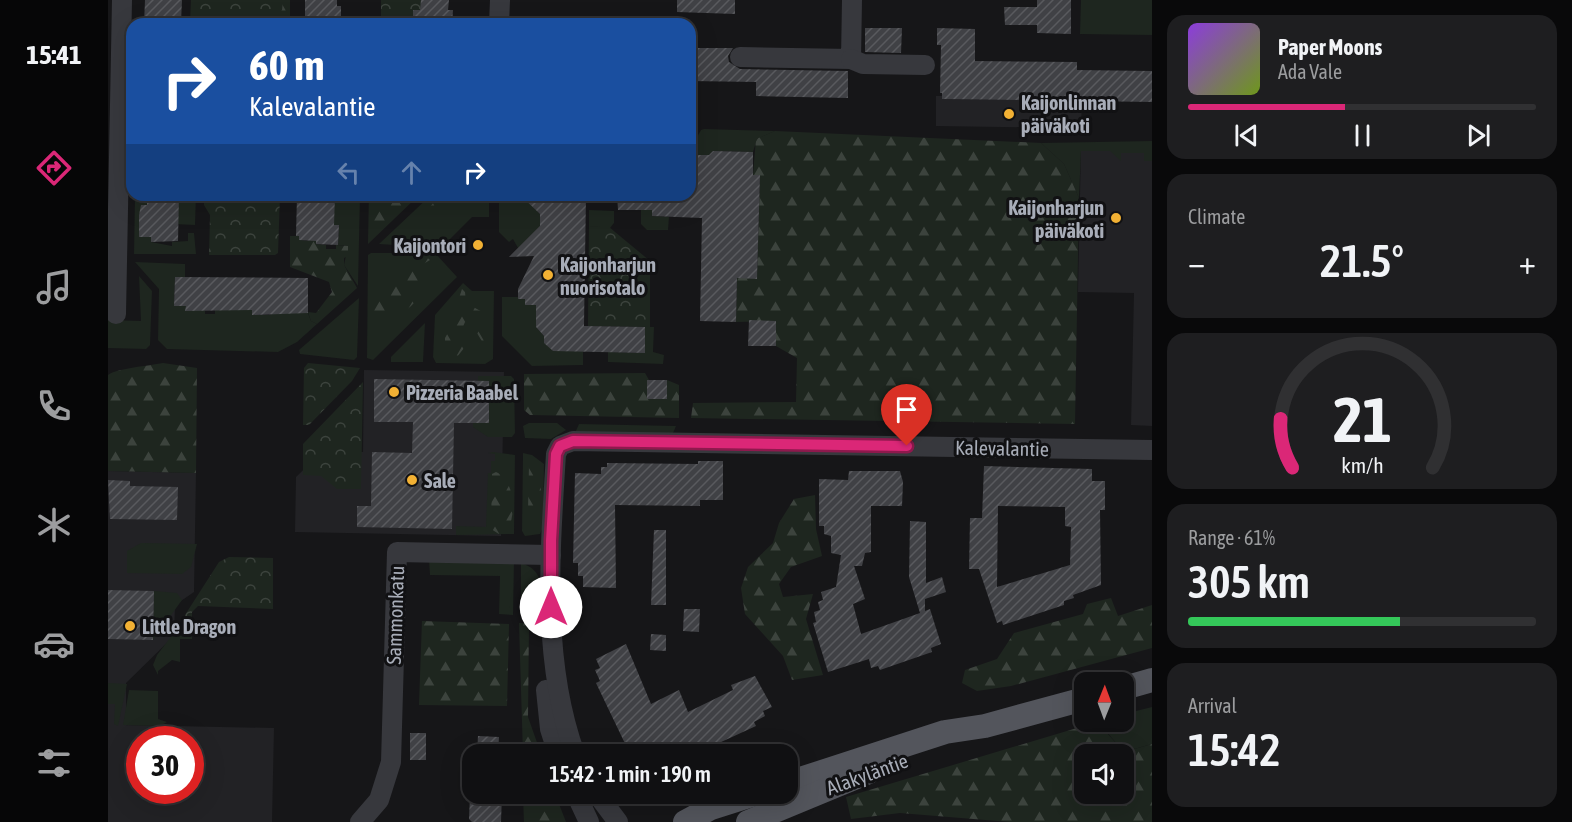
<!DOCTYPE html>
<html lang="en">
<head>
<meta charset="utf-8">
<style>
  :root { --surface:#101012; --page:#1e1e20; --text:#f1f3f6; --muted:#9c9d9f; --line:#303032; --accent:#db2777 }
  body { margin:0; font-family:"Asap Condensed",sans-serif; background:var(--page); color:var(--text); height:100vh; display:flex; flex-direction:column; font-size:22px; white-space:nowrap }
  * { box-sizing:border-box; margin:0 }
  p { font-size:20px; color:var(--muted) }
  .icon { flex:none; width:33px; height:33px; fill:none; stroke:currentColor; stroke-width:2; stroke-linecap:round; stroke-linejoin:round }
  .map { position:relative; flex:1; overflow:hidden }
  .details { display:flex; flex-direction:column; gap:15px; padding:15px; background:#09090a; width:420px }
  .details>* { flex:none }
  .guide { position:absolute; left:18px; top:18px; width:570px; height:183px; border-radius:18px; box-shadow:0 6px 24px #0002,0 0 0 2px var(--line); background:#1a4fa0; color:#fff; overflow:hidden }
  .needle { width:39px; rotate:1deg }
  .fabs { position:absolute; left:966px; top:672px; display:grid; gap:12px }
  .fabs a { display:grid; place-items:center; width:60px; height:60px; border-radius:12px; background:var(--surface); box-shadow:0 6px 24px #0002,0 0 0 2px var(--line); font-size:30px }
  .speed { position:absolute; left:18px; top:726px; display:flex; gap:12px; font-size:30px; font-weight:700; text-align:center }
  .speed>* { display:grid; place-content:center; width:78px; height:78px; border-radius:50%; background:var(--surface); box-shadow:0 6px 24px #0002,0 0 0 2px var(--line); line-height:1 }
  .speed .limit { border:9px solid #d22; background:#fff; color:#111 }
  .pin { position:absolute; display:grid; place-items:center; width:51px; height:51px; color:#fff; margin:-62px -26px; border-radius:50% 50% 50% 0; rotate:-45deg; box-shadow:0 0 6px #0007 }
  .pin .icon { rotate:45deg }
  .me { position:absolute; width:66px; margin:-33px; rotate:0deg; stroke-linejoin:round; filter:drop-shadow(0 0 4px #0008) }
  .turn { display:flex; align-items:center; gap:21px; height:126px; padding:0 24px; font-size:27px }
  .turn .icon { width:78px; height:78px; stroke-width:2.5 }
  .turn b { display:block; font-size:42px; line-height:51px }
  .lanes { display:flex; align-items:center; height:57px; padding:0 24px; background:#0003; justify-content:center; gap:30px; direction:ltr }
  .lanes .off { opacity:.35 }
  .big { font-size:45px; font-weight:600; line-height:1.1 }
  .details .card { flex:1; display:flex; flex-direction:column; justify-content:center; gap:9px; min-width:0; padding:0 21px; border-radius:18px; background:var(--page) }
  .details .dial { align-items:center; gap:0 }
  .dial svg { height:156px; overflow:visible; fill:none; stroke:var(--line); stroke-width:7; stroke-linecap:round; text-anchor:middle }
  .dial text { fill:var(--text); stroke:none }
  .song { display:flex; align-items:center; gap:18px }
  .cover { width:72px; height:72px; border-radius:9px; background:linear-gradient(135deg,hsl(270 70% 55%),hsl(80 70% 35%)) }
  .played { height:6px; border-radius:3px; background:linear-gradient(90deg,var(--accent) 45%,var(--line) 45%) }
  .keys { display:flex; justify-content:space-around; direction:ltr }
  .heat { display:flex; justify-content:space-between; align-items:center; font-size:33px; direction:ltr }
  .charge { height:9px; border-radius:4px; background:linear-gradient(90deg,#34c759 61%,var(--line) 0) }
  .trip { position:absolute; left:354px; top:744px; width:336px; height:60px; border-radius:18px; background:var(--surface); box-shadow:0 6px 24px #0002,0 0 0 2px var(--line); font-weight:600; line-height:60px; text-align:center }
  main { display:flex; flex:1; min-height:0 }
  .dock { display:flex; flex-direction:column; width:108px; justify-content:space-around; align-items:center; background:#060607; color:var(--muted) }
  .dock .icon { width:42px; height:42px }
  .dock .on { color:var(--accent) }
  .dock b { font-size:27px; color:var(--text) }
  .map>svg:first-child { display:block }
  .built { fill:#222225; fill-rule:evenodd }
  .grass { fill:#1e261f }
  .forest { fill:url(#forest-firs); fill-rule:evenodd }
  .park { fill:url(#park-crowns) }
  .building { fill:url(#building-hatch); fill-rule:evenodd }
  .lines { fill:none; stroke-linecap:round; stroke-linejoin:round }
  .minor { stroke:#37383d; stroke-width:20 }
  .major { stroke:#53555c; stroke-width:24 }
  .route-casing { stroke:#8e194d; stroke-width:15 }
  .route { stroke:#db2777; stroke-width:10 }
  .poi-dot { fill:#f2b134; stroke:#111113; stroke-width:2 }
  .labels { text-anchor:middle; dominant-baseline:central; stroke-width:6; stroke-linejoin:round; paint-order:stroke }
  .poi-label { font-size:20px; font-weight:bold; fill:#a8adb8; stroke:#111113; text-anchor:start }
  .street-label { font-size:20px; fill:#a8adb8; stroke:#111113 }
</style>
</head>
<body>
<main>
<nav class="dock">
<b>15:41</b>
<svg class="icon on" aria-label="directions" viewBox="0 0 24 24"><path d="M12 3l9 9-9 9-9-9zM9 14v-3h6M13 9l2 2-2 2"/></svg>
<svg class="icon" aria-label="music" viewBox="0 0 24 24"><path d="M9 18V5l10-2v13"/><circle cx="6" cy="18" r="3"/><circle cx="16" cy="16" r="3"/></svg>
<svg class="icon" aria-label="phone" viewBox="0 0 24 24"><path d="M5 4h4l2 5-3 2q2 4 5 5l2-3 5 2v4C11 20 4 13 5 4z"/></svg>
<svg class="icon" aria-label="climate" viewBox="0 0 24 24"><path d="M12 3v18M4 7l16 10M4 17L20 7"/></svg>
<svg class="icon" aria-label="car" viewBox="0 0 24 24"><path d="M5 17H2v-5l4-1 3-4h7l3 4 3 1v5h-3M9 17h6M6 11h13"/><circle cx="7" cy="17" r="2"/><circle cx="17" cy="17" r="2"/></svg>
<svg class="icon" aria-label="filters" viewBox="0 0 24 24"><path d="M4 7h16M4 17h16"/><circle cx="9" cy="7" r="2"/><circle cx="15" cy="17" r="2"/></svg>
</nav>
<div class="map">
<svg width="1044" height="822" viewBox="0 0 1044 822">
  <defs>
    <pattern id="forest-firs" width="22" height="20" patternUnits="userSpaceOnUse" patternTransform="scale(1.5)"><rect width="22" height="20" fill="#1e261f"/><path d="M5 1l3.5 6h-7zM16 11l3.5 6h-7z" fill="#3c433d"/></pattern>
    <pattern id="park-crowns" width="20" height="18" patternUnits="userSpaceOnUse" patternTransform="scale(1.5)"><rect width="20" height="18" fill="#1e261f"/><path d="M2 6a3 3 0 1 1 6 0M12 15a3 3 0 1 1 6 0" fill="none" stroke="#3c433d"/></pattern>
    <pattern id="building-hatch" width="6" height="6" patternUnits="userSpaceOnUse" patternTransform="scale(1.5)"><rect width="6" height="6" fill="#404145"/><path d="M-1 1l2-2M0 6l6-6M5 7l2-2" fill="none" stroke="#595a5e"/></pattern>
  </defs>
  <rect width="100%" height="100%" fill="#161618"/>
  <g class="built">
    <path d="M828 96H834L835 99 913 100 974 98 973 128 828 126Z"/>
    <path d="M973 147 1044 148V426L1023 425 1026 293 970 292Z"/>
    <path d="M256 370 396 372 393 536 187 532 188 477 215 451 255 452Z"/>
    <path d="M0 471 88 473 86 592 67 605 66 636 18 683V725L166 728 164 822H0ZM32 740H82V790H32Z"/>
  </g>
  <g class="grass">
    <path d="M973 0H1044V35L972 34Z"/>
    <path d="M593 130 596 129 667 131 649 139 645 152 605 151 601 155H588V139Z"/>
    <path d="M1044 141V161H1036V153H1013V161L1002 151H973L971 198 956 164 933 143Z"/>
    <path d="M27 195H39V205L31 215V237H43V242L64 246V242L80 241V233H86L88 254H26Z"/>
    <path d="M71 195H88L87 225 65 224Z"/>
    <path d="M227 195H252L250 286 236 265 240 246 230 245 231 225H222Z"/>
    <path d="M323 195H381V217H364L333 248 271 244Z"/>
    <path d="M391 195H422V204L432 214V226L410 248 405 239 401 242 391 232Z"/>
    <path d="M533 206H544L545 216 561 217 560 230H539L533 224Z"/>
    <path d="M481 210 506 211V223L502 228 481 226Z"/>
    <path d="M263 253H327L349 277 265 360 259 358 260 255Z"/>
    <path d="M27 262 77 264V277H67L66 305 78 306V311L97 309V314H107V309L144 310V315H163V310L200 313 203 321 209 324 189 342 170 352 59 349 50 340 51 289Z"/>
    <path d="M31 276 44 291 42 345 38 349 0 348V320L33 321Z"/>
    <path d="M355 283 364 291H386L385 359 377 364 328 363 325 357 327 315Z"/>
    <path d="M394 297H410V299H417V305H428V327L436 336 437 343 445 351H475V365L424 366 394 336Z"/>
    <path d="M251 298 249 357 246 360 192 354 191 350Z"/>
    <path d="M317 323 315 362H283V357Z"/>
    <path d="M537 327H546L545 352 556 355 555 364 500 362V352L537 353Z"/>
    <path d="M370 376H403L406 379 407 433 404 437H380L365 427V423H381V381H370Z"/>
    <path d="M421 423H449L458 430 443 439 417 438 415 426Z"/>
    <path d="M471 424 568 426 565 433H467Z"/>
    <path d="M385 452 407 455 406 534 348 535V526L378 527 380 473H383V461H387V454L380 453Z"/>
    <path d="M415 453 424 455 436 464 435 527 432 534 417 536 414 531Z"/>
    <path d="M33 543H37L89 544 83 567 74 574 19 573V551Z"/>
    <path d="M321 560 406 562 405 615 391 614 392 576 322 575Z"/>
    <path d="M413 563C433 569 434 584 434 602L415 601 413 598Z"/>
    <path d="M46 591 69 593 74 600 45 640Z"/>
    <path d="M72 625 84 626V639H72V662L64 660 50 671V675L45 665 49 655Z"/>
    <path d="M0 683 19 684 10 726 6 724 7 704H0Z"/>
    <path d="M21 690 50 691V719L59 722 52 726 15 725Z"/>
    <path d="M1044 707V744L1016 752 990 722H1016V714Z"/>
  </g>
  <g class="forest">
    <path d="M83 0H182V24H82Z"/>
    <path d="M667 131 933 143 956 164 971 198 967 424 583 418 585 403 688 402 689 358 668 346V321L628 322 629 278H649L652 175H645L648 139Z"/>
    <path d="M261 195H311L260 244Z"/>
    <path d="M332 195H342L331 206 312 240 286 242 288 238 312 231 315 215Z"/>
    <path d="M182 236H191L192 240 200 241 208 237V244L218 245V249H228V245L240 246V256L236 258V265L249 288 209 324 203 321 200 312 208 313 224 292 221 282 182 267Z"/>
    <path d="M315 254 322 260 312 266V271L321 282C306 306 298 317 267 317L264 311 269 305 268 293 280 290 289 270 299 267Z"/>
    <path d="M354 289 357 292 358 303 378 314 382 333 380 341 375 343 363 323 357 322 354 329 356 348 349 357 337 342V338L348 319V307Z"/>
    <path d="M55 363 89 368 88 473 0 471V375C10 368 41 366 55 363Z"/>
    <path d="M537 373 541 380 539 399H559V380L571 385V418L422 415 416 410V374Z"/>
    <path d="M425 462 431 466 433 490 429 515H424L420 511 421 466Z"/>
    <path d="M388 472C408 481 408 516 399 532L391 534 383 529 384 474Z"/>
    <path d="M707 495 708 529 714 556 683 567 671 584 675 597 705 594 698 619 715 675 684 680 675 656 637 614 633 588 640 567 665 543 671 523 686 499Z"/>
    <path d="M1003 598 1010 616 1044 605V648L903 686 869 691 854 683 857 670 889 659 906 633 975 614 979 604Z"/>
    <path d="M314 621 401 624 399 706 311 705Z"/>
    <path d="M411 623H421L420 717 433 754H415Z"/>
    <path d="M989 722 1016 752 1044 744V822H902L792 813 743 819 738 797ZM976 754H1016V794H976Z"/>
    <path d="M415 794H447L458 822H416Z"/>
  </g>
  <g class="park">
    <path d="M88 0H164L175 1 174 10 161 23C140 28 87 30 88 0Z"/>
    <path d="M273 0H318V10H305V24H273Z"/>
    <path d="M96 195H172L170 253 167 255H101L102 215 96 205Z"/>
    <path d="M481 226 501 227 542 261V327L480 326Z"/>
    <path d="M200 363 252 368 244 381 201 425H195L196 368Z"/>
    <path d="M255 382 253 489H229L213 476 195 475V444Z"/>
    <path d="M121 557 165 558V609L90 606 84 612V620L78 619 77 615 111 562Z"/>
  </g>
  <g class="building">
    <path d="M37 0H74L73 22 36 24Z"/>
    <path d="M197 0H229V6H233V24H197Z"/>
    <path d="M313 0H341L340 10H345L344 24H305V10H312Z"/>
    <path d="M569 0H627V14L569 12Z"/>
    <path d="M929 0H963V34L929 33V25H897L896 7H929Z"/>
    <path d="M757 28H794L793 53 757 52Z"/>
    <path d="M829 28 867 29V61L969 62V70L1044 71V102L834 99V93H832L833 45H829Z"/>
    <path d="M582 48H625L620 56 621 62 632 69 740 71V98L648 96V82L582 81Z"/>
    <path d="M605 151 645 152V175H652L649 279 629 278 628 322 592 321 594 218 544 216V210H510L509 195H582V178L588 179V155H601Z"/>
    <path d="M39 195H71L70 241 43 242V237H31V215L33 205H39Z"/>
    <path d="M189 195H227L226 225H231L230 245 208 244V241L191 240V236H188Z"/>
    <path d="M412 195H478L476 326 537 327V353L445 351 436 343V336L428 327V305H417V299H410V289L426 256 401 257 432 226V214Z"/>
    <path d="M67 277 200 278V313L144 315V310L77 311 78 306H66Z"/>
    <path d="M641 320 668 321V346H640Z"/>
    <path d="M266 379 381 381V423H346L344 529 249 527V506H263L264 452 304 453 305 422H266Z"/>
    <rect x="539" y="380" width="20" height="19"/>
    <path d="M590 461H615V500H592V506L507 505 508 588 475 587V576H470V563H465L467 473 493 474V467H499V463L590 464Z"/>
    <path d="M876 466 984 469V481H997V510H992L993 585 965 595 966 598 956 601V605L895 625 894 621 889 623 871 569H861L862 518H874ZM890 506 957 507V526L963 527 962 565 889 587Z"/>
    <path d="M741 471H792L795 482 794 506H763V552L757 553 754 566H746L757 599 745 604 753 634 812 613 801 577 802 521 818 522V583L834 577 838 592 817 599V611L822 609 833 644 823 648 824 652 772 670 770 666 763 668 761 659 720 672 705 623 708 622 706 612 712 610 710 602 715 600 713 592 728 587 733 555 723 553V536L716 534V526H711V479L740 480Z"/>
    <path d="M0 480 22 481V486L70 487 69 520 2 519Z"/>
    <path d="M546 530H558V605H543Z"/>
    <path d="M0 590 46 591 45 640 0 639Z"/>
    <path d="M576 609H592L591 632 575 631Z"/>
    <path d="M543 634 558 635V651L542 650Z"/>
    <path d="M518 644 543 704 571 690 580 712 625 690 623 685 647 676 664 707 655 711 657 716 646 722 648 726 587 754H568L565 747 552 754H522L488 683 492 681 487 670 492 668 488 659Z"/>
    <rect x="302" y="733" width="16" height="27"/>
    <path d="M370 736 391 737 390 754H369Z"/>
    <path d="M362 794H394L393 822H364L361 819Z"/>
  </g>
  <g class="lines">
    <g class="minor">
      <path d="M391 24 392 0"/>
      <path d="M632 57 743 59 744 0"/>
      <path d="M743 59 755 64 817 65"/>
      <path d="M8 314 14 0"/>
      <path d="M438 690 442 729 450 754"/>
      <path d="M467 754C433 660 442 553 448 454L452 446 465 441 1044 450"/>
      <path d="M468 794 481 822"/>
      <path d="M489 794 510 822"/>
      <path d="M252 822 271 800 283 762 289 552 443 555"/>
    </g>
    <g class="major">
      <path d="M1016 688 1044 680"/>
      <path d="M680 783 837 732 877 726 976 699"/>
      <path d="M577 822 603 808 647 794"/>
      <path d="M640 822 761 772"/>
    </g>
  </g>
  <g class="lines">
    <g class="route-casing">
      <path id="route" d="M443 607V541L448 454 452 446 465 441 799 446"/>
    </g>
    <use href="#route" class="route"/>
  </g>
  <g class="poi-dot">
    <circle cx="901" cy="114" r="6"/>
    <circle cx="1008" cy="218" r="6"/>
    <circle cx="370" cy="245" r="6"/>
    <circle cx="440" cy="275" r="6"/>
    <circle cx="286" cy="392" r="6"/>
    <circle cx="304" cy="480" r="6"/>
    <circle cx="22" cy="626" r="6"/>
  </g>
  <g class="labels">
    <g class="poi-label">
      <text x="913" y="102">Kaijonlinnan<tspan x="913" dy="23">päiväkoti</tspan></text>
      <text x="996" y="207" text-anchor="end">Kaijonharjun<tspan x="996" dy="23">päiväkoti</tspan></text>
      <text x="358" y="245" text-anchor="end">Kaijontori</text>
      <text x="452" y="264">Kaijonharjun<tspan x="452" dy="23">nuorisotalo</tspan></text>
      <text x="298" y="392">Pizzeria Baabel</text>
      <text x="316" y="480">Sale</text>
      <text x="34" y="626">Little Dragon</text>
    </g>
    <g class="street-label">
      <text transform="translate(894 448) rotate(1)">Kalevalantie</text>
      <text transform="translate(287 615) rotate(-88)">Sammonkatu</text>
      <text transform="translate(759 774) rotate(-20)">Alakyläntie</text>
    </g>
  </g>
</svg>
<div class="fabs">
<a><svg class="needle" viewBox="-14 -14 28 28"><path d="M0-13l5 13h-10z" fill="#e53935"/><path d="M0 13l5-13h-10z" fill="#9c9d9f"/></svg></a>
<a><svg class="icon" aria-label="sound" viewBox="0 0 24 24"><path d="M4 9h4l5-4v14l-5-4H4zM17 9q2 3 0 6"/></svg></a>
</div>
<div class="speed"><div class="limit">30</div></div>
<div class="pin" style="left:799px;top:446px;background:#d93025"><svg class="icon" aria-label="arrive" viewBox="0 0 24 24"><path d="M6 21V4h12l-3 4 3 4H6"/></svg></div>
<svg class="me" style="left:443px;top:607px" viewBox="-20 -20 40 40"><circle r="19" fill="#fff"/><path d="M0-13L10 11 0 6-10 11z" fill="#db2777"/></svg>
<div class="trip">15:42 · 1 min · 190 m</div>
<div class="guide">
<div class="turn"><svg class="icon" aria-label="right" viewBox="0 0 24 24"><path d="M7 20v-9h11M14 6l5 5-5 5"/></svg><div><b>60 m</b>Kalevalantie</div></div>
<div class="lanes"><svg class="icon off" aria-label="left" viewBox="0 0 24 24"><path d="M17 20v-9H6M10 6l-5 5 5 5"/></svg><svg class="icon off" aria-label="ahead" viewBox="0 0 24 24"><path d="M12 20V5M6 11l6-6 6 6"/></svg><svg class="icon" aria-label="right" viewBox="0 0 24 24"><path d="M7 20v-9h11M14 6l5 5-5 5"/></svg></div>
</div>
</div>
<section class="details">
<div class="card">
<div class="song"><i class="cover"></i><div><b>Paper Moons</b><p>Ada Vale</p></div></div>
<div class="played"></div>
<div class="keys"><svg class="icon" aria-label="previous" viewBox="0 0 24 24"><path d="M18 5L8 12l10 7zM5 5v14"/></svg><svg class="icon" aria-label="pause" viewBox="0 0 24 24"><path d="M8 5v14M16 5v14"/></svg><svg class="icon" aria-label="next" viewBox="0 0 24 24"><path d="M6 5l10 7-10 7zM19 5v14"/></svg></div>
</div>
<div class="card"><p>Climate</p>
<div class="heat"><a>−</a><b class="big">21.5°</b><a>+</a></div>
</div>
<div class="card dial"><svg viewBox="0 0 100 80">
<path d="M14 69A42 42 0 1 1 86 69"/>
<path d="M14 69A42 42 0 0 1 8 44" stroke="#db2777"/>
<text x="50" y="56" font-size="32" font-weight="700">21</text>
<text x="50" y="72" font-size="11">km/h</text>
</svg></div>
<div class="card"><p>Range · 61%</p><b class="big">305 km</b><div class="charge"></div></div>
<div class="card"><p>Arrival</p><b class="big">15:42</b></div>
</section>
</main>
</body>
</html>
